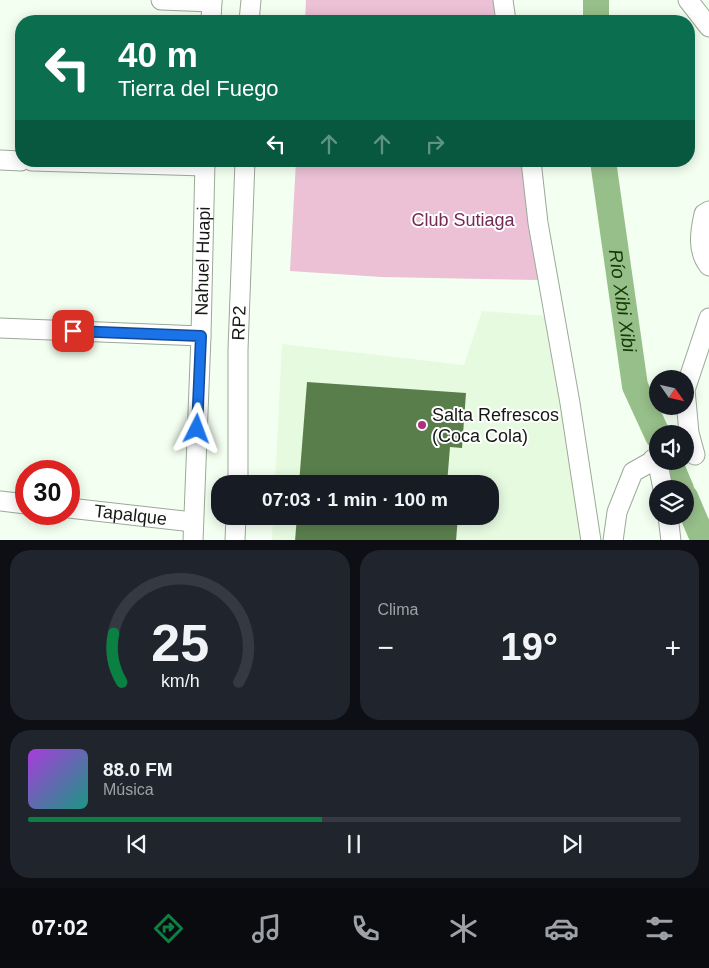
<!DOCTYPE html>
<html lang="es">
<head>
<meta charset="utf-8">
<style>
  :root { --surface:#171b24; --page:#20242c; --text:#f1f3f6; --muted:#9ea1a6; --line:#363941; --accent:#0b8043 }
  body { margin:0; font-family:Helvetica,sans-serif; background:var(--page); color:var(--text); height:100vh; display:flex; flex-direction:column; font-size:19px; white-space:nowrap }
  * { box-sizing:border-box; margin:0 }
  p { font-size:16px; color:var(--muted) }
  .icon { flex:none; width:28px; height:28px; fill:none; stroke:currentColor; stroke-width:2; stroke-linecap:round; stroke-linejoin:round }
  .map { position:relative; height:540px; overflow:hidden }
  .drawer { display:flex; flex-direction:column; gap:10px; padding:10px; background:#0d0f14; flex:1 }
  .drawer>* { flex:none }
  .guide { position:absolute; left:15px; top:15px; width:680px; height:152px; border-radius:20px; box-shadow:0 2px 12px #0003; background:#0b6e4f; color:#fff; overflow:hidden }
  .needle { width:32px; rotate:124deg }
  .controls { position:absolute; left:649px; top:370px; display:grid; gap:10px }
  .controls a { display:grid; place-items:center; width:45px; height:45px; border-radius:50%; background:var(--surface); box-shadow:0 2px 12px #0003; font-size:25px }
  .speed { position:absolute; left:15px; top:460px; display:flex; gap:10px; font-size:25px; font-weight:700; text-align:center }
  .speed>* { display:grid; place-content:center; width:65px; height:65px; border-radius:50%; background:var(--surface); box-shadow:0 2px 12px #0003; line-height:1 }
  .speed .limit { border:8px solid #d22; background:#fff; color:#111 }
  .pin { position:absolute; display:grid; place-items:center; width:42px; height:42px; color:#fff; margin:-21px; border-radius:10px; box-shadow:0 2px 8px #0006 }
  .me { position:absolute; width:55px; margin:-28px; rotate:3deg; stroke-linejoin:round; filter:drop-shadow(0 0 4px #0008) }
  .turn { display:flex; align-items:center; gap:18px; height:105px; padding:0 20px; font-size:22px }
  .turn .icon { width:65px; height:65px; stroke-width:2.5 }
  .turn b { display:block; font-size:35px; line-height:42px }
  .lanes { display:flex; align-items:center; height:48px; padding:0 20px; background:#0003; justify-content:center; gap:25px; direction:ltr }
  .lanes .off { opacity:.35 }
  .big { font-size:38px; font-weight:700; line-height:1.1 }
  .drawer .widget { flex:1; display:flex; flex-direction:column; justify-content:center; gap:8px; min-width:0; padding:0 18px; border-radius:20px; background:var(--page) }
  .drawer .dial { align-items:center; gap:0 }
  .dial svg { height:130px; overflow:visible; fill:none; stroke:var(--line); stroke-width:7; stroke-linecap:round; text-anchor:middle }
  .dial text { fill:var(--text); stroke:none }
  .song { display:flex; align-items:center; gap:15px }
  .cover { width:60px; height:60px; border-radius:8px; background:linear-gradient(135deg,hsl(280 70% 55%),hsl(170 70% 35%)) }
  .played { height:5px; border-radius:2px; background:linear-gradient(90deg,var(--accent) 45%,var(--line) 45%) }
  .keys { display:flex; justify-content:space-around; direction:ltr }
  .heat { display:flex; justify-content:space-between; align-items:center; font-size:28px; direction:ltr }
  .drawer .tiles { flex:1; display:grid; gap:10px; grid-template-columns:1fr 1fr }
  .widget:last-child { grid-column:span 2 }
  .trip { position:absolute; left:211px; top:475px; width:288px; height:50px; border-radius:20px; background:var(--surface); box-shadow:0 2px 12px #0003; font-weight:700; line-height:50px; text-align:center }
  .menu { display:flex; height:80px; justify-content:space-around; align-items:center; background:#090b0e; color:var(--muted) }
  .menu .icon { width:35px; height:35px }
  .menu .selected { color:var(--accent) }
  .menu b { font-size:22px; color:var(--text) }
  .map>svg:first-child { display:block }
  .built { fill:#e6fae0 }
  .green { fill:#ecc0d5 }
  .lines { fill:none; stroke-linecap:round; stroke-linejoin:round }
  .river { stroke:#97bf89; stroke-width:26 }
  .building { fill:#597e4c }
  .minor-casing { stroke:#9ca998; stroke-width:21 }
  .minor { stroke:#fff; stroke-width:19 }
  .route-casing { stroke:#114b97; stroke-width:12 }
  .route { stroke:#1a73e8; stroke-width:9 }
  .poi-dot { fill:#ae2f7d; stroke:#fff; stroke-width:2 }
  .labels { text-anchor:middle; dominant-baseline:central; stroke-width:4; stroke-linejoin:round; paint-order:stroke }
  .park-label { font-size:18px; fill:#742a55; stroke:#fff }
  .street-label { font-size:18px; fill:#151913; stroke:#fff }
  .poi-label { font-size:18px; fill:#151913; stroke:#fff; text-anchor:start }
  .water-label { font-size:19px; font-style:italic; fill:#143a03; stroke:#fff }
</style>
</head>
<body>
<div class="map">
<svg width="709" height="541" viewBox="0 0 709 541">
  <rect width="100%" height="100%" fill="#f3fff0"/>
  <path class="built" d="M482 311 550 316 582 518 581 540H272L273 516H490V484H275L282 344 464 365Z"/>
  <g class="green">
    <path d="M306 0H497L501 21H305Z"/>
    <path d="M296 161H524L540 280 382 277 290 271Z"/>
  </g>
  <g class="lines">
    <g class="river">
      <path d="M596 0V21"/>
      <path id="s1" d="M603 161 635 386 658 436"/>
      <path d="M669 461 681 489"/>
      <path d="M685 497 704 541"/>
    </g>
  </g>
  <g class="building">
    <path d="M307 382 466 393 462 448 450 447 447 484H299Z"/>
    <path d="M297 516H458L456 541H295Z"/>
  </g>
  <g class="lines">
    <g class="minor-casing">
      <g id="minor">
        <path d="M161 0 212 2"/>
        <path d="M503 0 506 21"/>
        <path d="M688 0 709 27"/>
        <path d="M211 21 212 0"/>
        <path d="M249 21 251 0"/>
        <path d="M0 160 21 161"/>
        <path d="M32 161 205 166"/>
        <path d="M531 161 538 223 570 403 591 541"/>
        <path d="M709 211 704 214C700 232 697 251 709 266"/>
        <path d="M0 328 201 336"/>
        <path d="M695 455 689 433 685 390 709 318"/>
        <path d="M653 459 659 469 663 489"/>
        <path id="s2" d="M238 484V350L245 161"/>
        <path d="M0 501 26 504"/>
        <path id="s3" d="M69 508 193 522"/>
        <path d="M668 516 671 541"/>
        <path id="s4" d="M193 541 201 336 205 161"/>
        <path d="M235 541 236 516"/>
        <path d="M613 541 617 512 633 472 658 458"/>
      </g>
    </g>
    <use href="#minor" class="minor"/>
  </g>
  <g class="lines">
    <g class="route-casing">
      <path id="route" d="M73 331 201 336 197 429"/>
    </g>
    <use href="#route" class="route"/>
  </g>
  <circle class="poi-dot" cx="422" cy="425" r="5"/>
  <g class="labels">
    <g class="park-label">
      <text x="463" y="220">Club Sutiaga</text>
    </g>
    <g class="street-label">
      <text stroke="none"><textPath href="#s4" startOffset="280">Nahuel Huapi</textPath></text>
      <text stroke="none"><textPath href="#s2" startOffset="161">RP2</textPath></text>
      <text stroke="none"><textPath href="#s3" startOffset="62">Tapalque</textPath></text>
    </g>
    <g class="poi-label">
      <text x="432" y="415">Salta Refrescos<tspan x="432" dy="21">(Coca Cola)</tspan></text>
    </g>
    <g class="water-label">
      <text stroke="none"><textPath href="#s1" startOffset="141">Río Xibi Xibi</textPath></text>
    </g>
  </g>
</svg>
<div class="controls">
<a><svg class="needle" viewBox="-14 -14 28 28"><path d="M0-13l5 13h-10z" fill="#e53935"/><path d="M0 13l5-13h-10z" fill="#9ea1a6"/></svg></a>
<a><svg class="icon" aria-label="sound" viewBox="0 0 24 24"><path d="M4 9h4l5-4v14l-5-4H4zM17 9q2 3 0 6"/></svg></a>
<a><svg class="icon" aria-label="layers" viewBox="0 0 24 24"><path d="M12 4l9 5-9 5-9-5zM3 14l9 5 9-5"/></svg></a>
</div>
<div class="speed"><div class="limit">30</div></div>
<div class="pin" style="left:73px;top:331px;background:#d93025"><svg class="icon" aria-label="arrive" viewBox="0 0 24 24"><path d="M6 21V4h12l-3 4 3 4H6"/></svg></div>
<svg class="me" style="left:197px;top:429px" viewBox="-20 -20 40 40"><path d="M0-17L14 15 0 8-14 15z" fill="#1a73e8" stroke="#fff" stroke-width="4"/></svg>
<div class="trip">07:03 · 1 min · 100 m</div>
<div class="guide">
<div class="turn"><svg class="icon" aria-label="left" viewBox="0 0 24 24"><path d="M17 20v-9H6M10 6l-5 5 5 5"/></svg><div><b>40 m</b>Tierra del Fuego</div></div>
<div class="lanes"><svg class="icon" aria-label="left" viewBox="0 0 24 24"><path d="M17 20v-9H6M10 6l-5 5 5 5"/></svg><svg class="icon off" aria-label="ahead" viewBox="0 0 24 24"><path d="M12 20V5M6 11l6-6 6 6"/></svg><svg class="icon off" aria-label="ahead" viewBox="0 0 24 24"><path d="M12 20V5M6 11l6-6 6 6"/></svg><svg class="icon off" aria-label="right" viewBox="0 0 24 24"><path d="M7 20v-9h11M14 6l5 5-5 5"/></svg></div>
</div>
</div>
<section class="drawer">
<div class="tiles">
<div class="widget dial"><svg viewBox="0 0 100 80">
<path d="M14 69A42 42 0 1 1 86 69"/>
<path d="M14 69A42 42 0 0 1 9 39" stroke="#0b8043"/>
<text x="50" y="56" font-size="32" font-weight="700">25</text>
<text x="50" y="72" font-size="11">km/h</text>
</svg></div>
<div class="widget"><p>Clima</p>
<div class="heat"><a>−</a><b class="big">19°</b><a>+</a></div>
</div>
<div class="widget">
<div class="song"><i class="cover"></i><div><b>88.0 FM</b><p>Música</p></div></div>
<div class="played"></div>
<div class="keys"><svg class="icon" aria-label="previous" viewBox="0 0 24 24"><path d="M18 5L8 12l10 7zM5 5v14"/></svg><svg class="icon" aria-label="pause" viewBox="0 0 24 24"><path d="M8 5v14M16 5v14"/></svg><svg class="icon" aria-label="next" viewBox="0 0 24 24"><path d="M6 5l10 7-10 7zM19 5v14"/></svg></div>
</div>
</div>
</section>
<nav class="menu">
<b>07:02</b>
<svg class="icon selected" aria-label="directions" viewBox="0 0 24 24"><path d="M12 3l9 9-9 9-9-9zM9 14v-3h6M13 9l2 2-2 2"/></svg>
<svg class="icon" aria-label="music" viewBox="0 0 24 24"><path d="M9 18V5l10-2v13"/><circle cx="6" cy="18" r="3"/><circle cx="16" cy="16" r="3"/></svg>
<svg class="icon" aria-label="phone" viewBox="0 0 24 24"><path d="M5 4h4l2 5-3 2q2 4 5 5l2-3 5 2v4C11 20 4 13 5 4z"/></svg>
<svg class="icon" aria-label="climate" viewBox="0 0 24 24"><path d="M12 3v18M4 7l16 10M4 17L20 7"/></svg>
<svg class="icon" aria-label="car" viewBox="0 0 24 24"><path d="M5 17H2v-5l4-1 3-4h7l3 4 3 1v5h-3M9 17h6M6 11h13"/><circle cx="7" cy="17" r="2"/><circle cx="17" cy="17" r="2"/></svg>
<svg class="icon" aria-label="filters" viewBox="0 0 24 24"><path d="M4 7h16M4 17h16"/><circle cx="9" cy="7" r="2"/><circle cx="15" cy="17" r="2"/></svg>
</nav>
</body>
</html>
